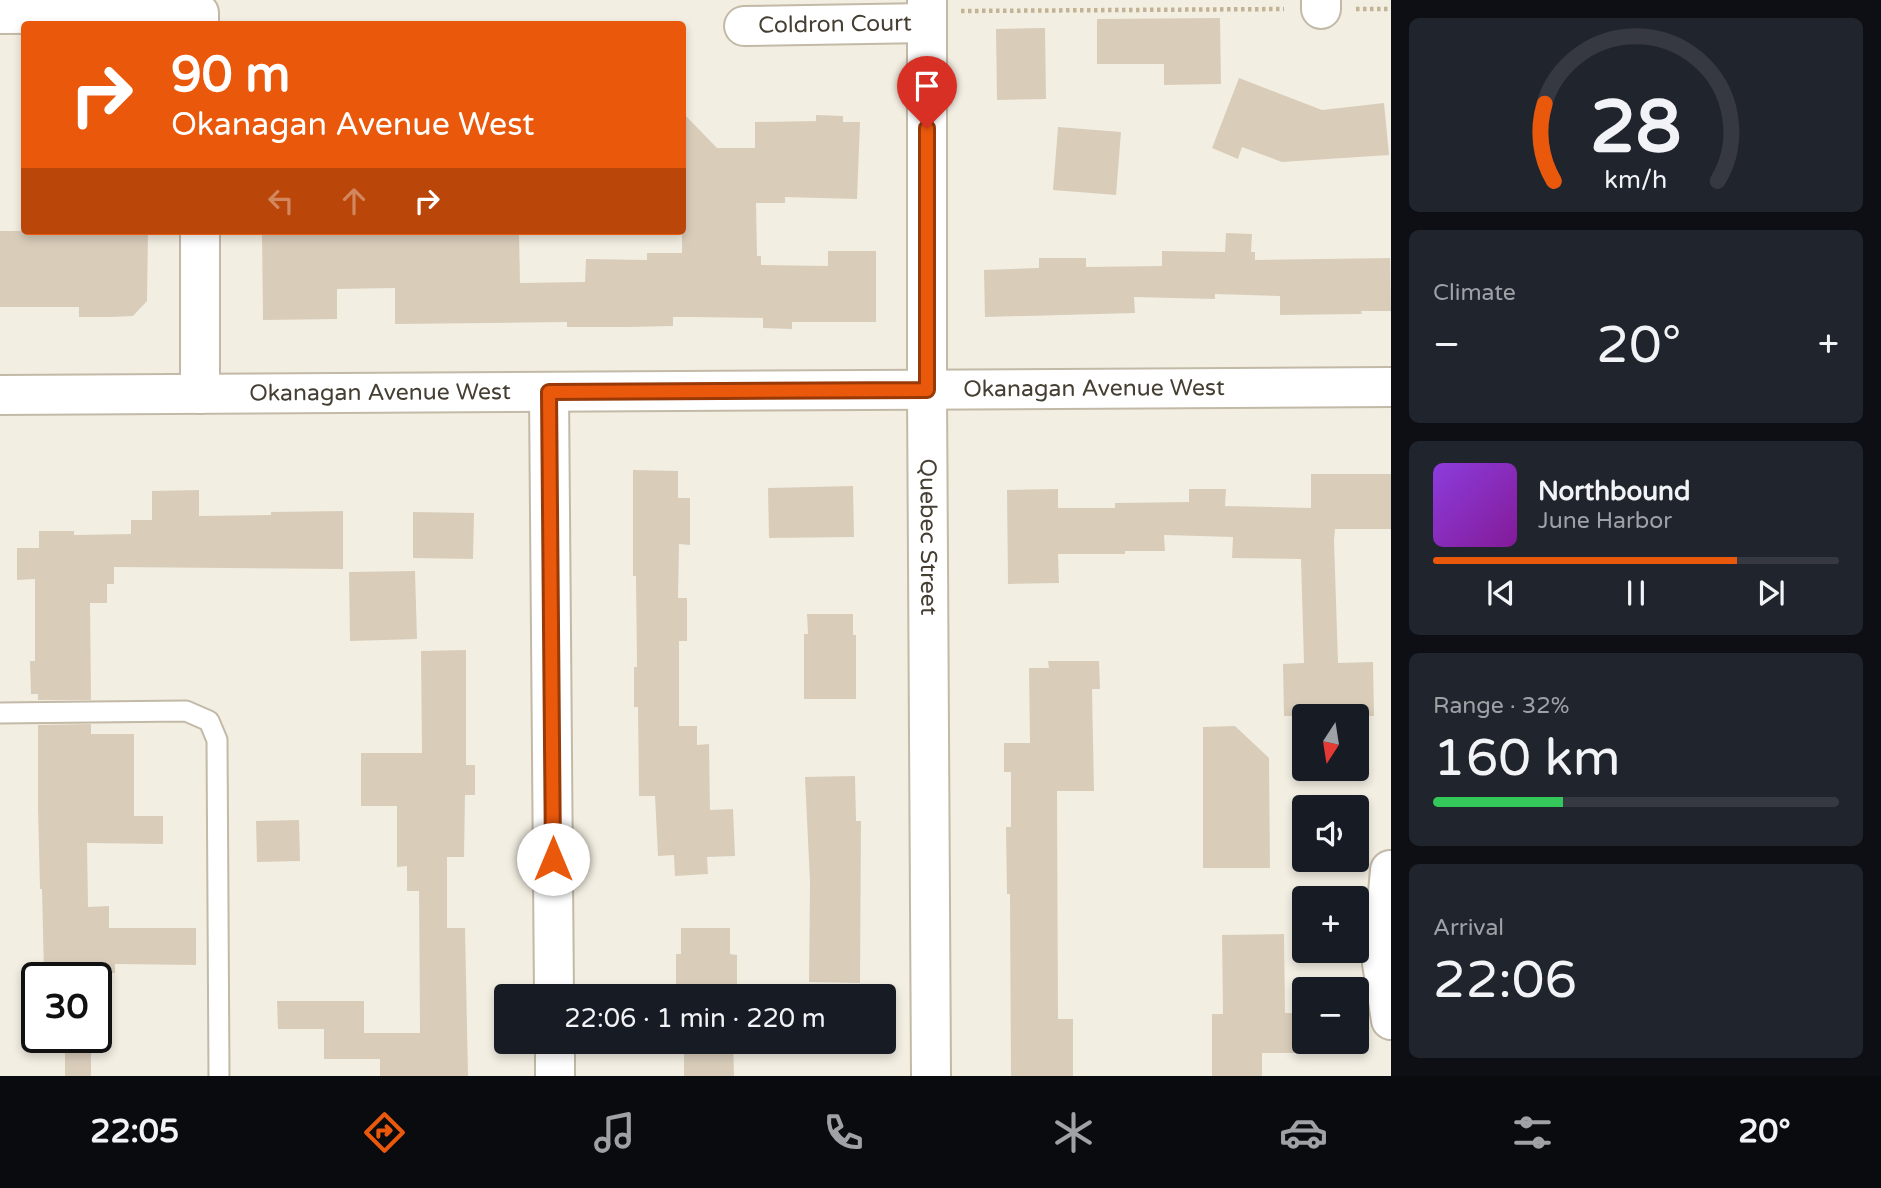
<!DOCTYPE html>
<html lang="en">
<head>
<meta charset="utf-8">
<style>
  :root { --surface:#171b24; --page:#20242c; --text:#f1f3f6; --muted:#9ea1a6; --line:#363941; --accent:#ea580c }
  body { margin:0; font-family:"Varela Round",sans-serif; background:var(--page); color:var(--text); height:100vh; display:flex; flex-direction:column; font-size:26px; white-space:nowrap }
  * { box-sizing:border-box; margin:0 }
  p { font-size:23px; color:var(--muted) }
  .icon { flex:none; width:38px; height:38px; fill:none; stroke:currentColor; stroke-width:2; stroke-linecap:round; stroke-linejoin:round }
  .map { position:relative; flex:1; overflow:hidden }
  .side { display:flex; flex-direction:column; gap:18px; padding:18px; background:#0d0f14; width:490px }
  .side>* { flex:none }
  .top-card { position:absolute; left:21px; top:21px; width:665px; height:214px; border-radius:7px; box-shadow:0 4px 10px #0003; background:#ea580c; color:#fff; overflow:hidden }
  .needle { width:46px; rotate:192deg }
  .fabs { position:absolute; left:1292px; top:704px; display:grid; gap:14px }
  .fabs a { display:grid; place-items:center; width:77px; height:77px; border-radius:7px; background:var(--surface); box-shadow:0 4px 10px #0003; font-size:35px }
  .speed { position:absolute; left:21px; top:962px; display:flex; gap:14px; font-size:35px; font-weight:700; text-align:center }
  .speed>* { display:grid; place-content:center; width:91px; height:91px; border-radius:50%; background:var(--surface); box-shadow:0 4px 10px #0003; line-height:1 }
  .speed .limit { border:4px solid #111; border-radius:10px; background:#fff; color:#111 }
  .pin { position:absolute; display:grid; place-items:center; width:60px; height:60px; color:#fff; margin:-72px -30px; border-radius:50% 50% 50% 0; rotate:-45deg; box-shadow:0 0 7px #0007 }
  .pin .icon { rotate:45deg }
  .me { position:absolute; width:77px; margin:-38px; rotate:0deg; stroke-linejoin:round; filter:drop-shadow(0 0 5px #0008) }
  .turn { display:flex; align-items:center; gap:24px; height:147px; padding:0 35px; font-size:32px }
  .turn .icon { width:91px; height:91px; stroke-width:2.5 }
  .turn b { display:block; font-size:49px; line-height:60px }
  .lanes { display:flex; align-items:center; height:66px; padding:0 35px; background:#0003; justify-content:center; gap:35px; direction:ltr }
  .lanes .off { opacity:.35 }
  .big { font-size:52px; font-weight:600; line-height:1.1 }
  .side .widget { flex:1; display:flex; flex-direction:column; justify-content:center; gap:10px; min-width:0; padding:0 24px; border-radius:10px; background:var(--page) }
  .side .dial { align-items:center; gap:0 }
  .dial svg { height:182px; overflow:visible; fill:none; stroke:var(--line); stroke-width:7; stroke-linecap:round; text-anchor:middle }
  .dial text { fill:var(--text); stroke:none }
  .song { display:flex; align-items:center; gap:21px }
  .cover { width:84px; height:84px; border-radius:10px; background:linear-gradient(135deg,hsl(270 70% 55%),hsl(290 70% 35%)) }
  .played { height:7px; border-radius:4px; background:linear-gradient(90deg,var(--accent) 75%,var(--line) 75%) }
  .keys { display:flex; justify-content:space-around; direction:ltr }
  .heat { display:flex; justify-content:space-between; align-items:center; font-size:38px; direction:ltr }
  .charge { height:10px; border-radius:5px; background:linear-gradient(90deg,#34c759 32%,var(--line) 0) }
  .trip { position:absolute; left:494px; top:984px; width:402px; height:70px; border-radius:7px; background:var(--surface); box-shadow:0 4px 10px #0003; font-weight:600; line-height:70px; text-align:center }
  .menu { display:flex; height:112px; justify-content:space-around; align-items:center; background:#090b0e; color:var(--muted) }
  .menu .icon { width:49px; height:49px }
  .menu .selected { color:var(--accent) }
  .menu b { font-size:32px; color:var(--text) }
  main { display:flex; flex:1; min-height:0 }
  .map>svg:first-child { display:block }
  .building { fill:#d9cdba }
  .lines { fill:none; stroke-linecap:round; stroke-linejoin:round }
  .service-casing { stroke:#c2b9a7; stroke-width:23 }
  .minor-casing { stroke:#c2b9a7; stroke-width:42 }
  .path { stroke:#c2b394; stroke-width:4.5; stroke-dasharray:3.5 3.5; stroke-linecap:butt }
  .service { stroke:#fff; stroke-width:19 }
  .minor { stroke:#fff; stroke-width:38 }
  .route-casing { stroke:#983908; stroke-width:18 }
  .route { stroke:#ea580c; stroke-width:12 }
  .labels { text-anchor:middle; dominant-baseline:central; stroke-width:6; stroke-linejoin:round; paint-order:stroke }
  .street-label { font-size:23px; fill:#453e32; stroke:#fff }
</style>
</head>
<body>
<main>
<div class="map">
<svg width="1391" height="1076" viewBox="0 0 1391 1076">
  <rect width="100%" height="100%" fill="#f3eee2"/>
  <g class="building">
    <path d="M1220 18 1221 84 1164 85V64H1097V19Z"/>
    <path d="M1045 28 1046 99 997 100 996 29Z"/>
    <path d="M1239 78 1322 110 1384 103 1389 155 1282 162 1242 147 1238 159 1212 148Z"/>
    <path d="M682 112 717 148H755V122L816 121V115L843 116V122H860L857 199 785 197V203H756L757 256H761V265L828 266V251H876V322H792V329L763 328V318L693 317H673V326L628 327H567V322L395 324V288L337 289V319L263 320 262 231 519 233 520 283 585 282 586 259 647 260V253H682Z"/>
    <path d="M1058 127 1121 132 1116 195 1053 190Z"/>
    <path d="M0 231H148L147 301 133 316 111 317H79V307H0Z"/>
    <path d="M1226 233 1252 234 1251 252H1255V260L1390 258 1391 311H1361L1362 314 1280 315V296L1215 294V299L1134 297 1135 313 985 317 984 270 1039 268V258H1086V267L1162 266V251L1225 252Z"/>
    <path d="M633 470 678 471V498H690V545L679 544 678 598H687V641H679V726H697V745L709 744 710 810 733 809 735 856 707 857 708 874 675 876 674 855 658 856 655 796H639L638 707H634V667H637L636 576H633Z"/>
    <path d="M1311 474H1391V529H1335L1334 540 1338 663 1373 662 1374 716H1284L1283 664 1304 663 1301 559 1232 558 1233 537 1164 535 1165 551H1125V554H1058L1059 583 1008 584 1007 490 1058 489V508H1115V503L1189 502V489H1226L1225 506 1311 508Z"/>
    <path d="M853 486 854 537 769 538 768 488Z"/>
    <path d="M199 490V516L271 515V512L343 511V569L114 567V584H107V603H90L91 700H38V694H31L30 661H35V579L17 580V548H39V531H74V535L131 534V520H152V491Z"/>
    <path d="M413 512 474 513 473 559 413 558Z"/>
    <path d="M415 571 417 639 350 641 349 572Z"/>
    <path d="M807 614H853V635H856V699H804V634H808Z"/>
    <path d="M466 650V765H475V795H465L464 857H447V928H465L468 1076H380V1059H324V1029H278L277 1001H364V1033H420L419 891H407V866L397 867V806H361V753H422L421 651Z"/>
    <path d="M1048 661H1099L1100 689H1092L1094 791H1057L1058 1019H1073V1076H1011L1010 894H1007L1006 827H1011V772H1004V743H1030L1029 668H1049Z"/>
    <path d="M91 724V734H134V816H163V844L87 843 88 907 109 906V928H196V965L115 964V973L44 974 42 889H40L38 808V725Z"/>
    <path d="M1235 726 1269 758 1270 868H1203V727Z"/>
    <path d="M855 776 856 821H861L860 983 809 982 810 882 805 777Z"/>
    <path d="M299 820 300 861 257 862 256 821Z"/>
    <path d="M681 928H730V954L737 955V984H676V954H681Z"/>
    <path d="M1284 934 1285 1013H1304V1053H1262V1076H1212V1014H1223L1222 935Z"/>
    <rect x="65" y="1038" width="26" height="38"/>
    <path d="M684 1041H733L734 1076H684Z"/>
  </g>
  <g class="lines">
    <g class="service-casing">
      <path id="service" d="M0 713 186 711 209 721 217 740 219 1076"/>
    </g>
    <g class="minor-casing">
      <g id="minor">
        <path id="s1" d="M927 0V390L931 1076"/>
        <path d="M1321 0V9"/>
        <path d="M0 14 199 13V24"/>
        <path id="s2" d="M744 26 927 23"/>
        <path d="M200 231V394"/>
        <path d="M549 392 554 996"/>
        <path id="s3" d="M0 395 1391 387"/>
        <path d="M1390 870 1382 963 1391 1020"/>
        <path d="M555 1041V1076"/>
      </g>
    </g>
    <g class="path">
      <path d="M1356 9H1391"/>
      <path d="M961 11 1284 9"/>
    </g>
    <use href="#service" class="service"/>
    <use href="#minor" class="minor"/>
  </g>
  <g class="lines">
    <g class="route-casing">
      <path id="route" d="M553 859 549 392 927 390V128"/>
    </g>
    <use href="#route" class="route"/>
  </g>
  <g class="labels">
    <g class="street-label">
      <text stroke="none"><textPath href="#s2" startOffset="91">Coldron Court</textPath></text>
      <text stroke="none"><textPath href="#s3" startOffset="1094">Okanagan Avenue West</textPath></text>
      <text stroke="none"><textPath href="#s3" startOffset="380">Okanagan Avenue West</textPath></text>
      <text stroke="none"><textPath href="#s1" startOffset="537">Quebec Street</textPath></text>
    </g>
  </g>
</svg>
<div class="fabs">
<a><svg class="needle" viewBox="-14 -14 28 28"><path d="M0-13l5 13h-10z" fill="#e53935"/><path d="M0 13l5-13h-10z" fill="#9ea1a6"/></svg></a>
<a><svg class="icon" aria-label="sound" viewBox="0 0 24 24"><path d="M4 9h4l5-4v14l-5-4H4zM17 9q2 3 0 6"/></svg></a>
<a>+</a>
<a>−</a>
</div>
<div class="speed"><div class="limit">30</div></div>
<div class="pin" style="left:927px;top:128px;background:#d93025"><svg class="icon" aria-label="arrive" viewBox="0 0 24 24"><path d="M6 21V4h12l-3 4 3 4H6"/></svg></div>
<svg class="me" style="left:553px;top:859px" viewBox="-20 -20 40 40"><circle r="19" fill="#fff"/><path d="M0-13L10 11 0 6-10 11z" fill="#ea580c"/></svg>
<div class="trip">22:06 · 1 min · 220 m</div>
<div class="top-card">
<div class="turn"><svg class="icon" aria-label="right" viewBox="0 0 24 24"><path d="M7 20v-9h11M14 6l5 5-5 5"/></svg><div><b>90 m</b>Okanagan Avenue West</div></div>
<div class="lanes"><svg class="icon off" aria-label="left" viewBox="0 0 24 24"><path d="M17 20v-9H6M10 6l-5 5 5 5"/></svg><svg class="icon off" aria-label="ahead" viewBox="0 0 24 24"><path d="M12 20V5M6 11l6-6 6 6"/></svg><svg class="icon" aria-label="right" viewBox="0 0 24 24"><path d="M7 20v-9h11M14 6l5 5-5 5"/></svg></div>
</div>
</div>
<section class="side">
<div class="widget dial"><svg viewBox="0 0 100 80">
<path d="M14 69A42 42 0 1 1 86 69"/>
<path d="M14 69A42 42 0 0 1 10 35" stroke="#ea580c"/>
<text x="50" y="56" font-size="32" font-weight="700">28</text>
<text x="50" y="72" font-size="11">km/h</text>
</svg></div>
<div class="widget"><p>Climate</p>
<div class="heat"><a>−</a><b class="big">20°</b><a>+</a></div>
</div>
<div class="widget">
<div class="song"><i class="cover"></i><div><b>Northbound</b><p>June Harbor</p></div></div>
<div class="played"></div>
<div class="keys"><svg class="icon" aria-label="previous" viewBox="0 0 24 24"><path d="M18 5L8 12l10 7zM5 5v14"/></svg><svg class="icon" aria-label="pause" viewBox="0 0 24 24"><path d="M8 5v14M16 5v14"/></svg><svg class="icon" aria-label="next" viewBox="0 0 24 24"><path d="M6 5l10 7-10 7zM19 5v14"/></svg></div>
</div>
<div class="widget"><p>Range · 32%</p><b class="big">160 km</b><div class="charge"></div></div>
<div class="widget"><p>Arrival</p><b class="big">22:06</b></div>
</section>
</main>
<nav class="menu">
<b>22:05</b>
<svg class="icon selected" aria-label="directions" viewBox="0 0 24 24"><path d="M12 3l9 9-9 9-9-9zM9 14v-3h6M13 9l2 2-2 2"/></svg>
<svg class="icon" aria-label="music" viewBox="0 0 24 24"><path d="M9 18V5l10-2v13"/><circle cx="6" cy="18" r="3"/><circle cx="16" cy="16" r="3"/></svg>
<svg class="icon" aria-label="phone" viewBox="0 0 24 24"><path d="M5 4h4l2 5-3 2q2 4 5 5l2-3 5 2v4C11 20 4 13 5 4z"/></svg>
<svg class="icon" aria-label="climate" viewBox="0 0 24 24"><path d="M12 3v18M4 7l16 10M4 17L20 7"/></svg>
<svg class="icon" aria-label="car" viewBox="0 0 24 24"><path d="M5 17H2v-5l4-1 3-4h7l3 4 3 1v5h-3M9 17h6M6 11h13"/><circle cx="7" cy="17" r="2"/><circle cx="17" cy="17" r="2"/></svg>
<svg class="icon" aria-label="filters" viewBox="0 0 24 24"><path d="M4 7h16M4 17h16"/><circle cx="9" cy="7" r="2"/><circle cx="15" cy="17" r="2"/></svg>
<b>20°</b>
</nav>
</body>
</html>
